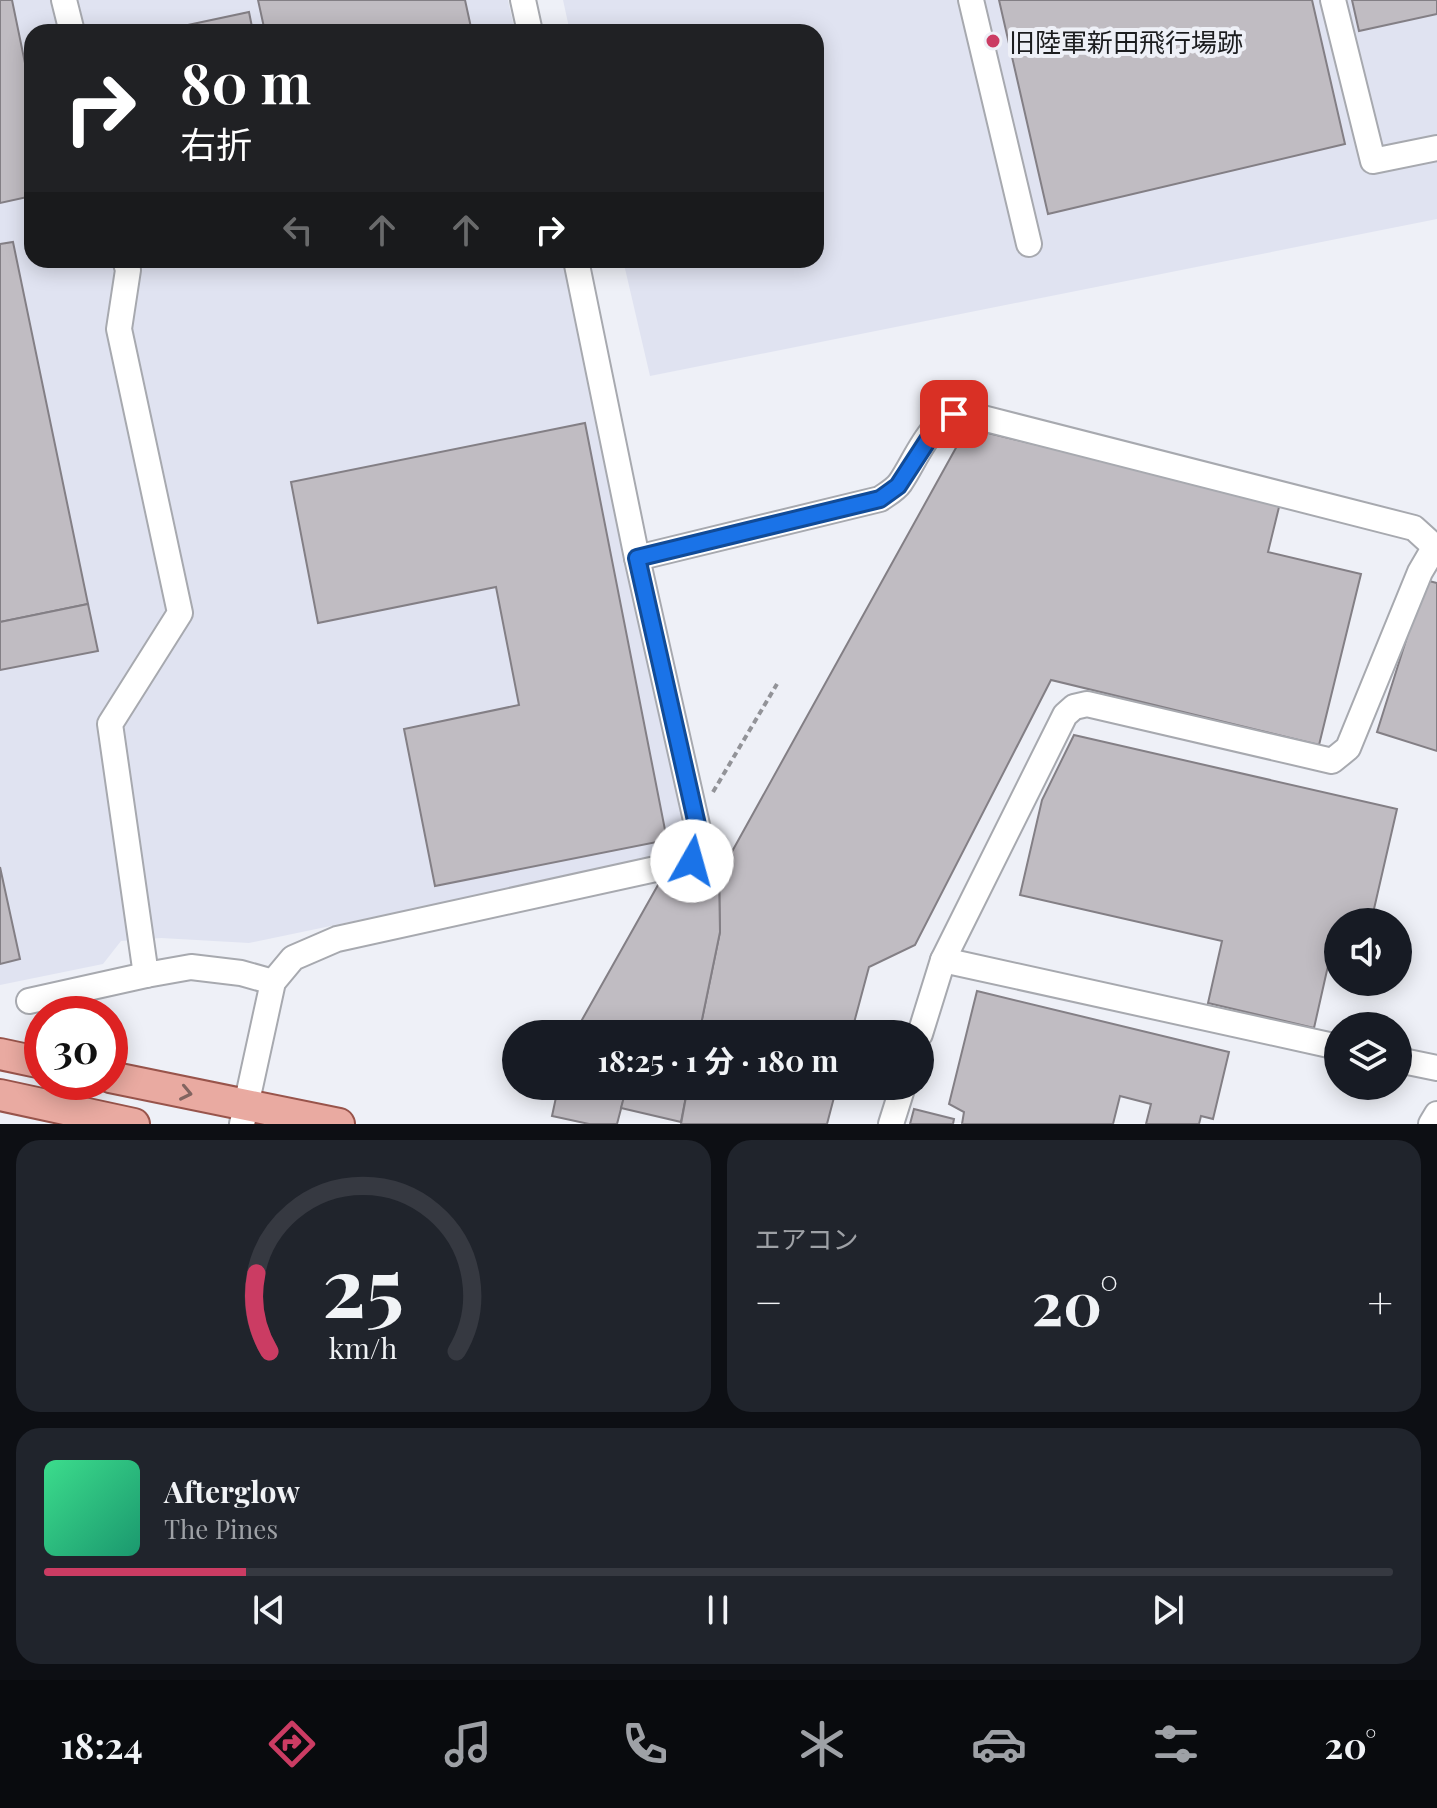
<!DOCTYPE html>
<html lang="ja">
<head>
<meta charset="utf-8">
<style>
  :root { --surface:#171b24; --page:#20242c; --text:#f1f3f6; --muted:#9ea1a6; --line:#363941; --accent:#cb3c63 }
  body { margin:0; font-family:"Playfair Display","Noto Sans JP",serif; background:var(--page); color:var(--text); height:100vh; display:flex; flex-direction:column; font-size:30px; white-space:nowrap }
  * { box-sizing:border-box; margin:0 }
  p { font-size:26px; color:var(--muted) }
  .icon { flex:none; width:44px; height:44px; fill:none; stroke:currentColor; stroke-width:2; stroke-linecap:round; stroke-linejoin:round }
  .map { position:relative; height:1124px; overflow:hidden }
  .side { display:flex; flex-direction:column; gap:16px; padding:16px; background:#0d0f14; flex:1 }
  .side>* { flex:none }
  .banner { position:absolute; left:24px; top:24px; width:800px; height:244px; border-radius:24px; box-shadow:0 4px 20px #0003; background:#202124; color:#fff; overflow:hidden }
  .fabs { position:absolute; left:1324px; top:908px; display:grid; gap:16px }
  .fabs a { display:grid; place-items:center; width:88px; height:88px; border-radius:50%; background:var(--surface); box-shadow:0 4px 20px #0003; font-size:40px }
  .speed { position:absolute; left:24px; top:996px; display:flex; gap:16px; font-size:40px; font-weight:700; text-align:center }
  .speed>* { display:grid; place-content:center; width:104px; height:104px; border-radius:50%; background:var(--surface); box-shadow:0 4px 20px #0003; line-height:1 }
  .speed .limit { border:12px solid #d22; background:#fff; color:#111 }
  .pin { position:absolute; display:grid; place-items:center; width:68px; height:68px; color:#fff; margin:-34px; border-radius:16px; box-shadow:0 4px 12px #0006 }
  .me { position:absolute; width:88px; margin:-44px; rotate:7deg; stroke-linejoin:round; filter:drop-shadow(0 0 6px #0008) }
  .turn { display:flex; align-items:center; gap:28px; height:168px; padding:0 24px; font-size:36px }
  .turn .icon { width:104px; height:104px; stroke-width:2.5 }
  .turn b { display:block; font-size:56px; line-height:68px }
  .lanes { display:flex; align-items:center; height:76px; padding:0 24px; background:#0003; justify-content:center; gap:40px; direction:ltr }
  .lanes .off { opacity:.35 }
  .big { font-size:60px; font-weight:700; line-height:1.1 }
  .side .tile { flex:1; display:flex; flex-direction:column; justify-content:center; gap:12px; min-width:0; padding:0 28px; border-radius:24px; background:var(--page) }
  .side .dial { align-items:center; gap:0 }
  .dial svg { height:208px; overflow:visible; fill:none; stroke:var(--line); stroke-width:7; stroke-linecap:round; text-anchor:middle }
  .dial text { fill:var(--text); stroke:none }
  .song { display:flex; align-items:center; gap:24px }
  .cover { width:96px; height:96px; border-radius:12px; background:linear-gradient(135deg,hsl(150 70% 55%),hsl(160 70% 35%)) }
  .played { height:8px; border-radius:4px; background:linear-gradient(90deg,var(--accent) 15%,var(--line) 15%) }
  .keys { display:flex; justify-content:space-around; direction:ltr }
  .heat { display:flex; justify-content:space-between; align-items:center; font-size:44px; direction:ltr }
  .side .tiles { flex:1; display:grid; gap:16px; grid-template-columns:1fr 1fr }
  .tile:last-child { grid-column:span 2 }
  .trip { position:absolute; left:502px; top:1020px; width:432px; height:80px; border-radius:40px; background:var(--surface); box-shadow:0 4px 20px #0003; font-weight:700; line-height:80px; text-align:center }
  .menu { display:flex; height:128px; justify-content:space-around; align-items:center; background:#090b0e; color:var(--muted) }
  .menu .icon { width:56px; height:56px }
  .menu .current { color:var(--accent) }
  .menu b { font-size:36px; color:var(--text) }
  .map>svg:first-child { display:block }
  .built { fill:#e0e3f1 }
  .building { fill:#c0bcc2; stroke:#837f85; stroke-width:2 }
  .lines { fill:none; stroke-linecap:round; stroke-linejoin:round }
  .minor-casing { stroke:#a7a9af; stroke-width:28 }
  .major-casing { stroke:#98544b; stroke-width:34 }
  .path { stroke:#929398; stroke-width:4; stroke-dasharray:6 4; stroke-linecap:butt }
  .minor { stroke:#fff; stroke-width:24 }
  .major { stroke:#e9aaa1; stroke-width:30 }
  .oneway { stroke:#826460 }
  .route-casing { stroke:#114b97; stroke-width:20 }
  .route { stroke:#1a73e8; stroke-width:14 }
  .poi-dot { fill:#cb3c63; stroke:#eef0f7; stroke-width:3 }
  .labels { text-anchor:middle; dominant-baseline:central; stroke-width:8; stroke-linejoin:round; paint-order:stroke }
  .poi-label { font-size:26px; fill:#1c1d1f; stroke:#eef0f7; text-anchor:start }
</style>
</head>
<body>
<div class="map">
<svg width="1437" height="1124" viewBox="0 0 1437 1124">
  <rect width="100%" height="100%" fill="#eef0f7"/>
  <g class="built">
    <path d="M0 0H508L515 32H32V260H564L686 837 676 854 249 943 161 938 121 941 103 964 0 985Z"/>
    <path d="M563 0H1437V219L650 376 623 260H816V32H570Z"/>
  </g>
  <g class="building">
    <path d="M0 0H12L32 97V196L0 203Z"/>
    <path d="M258 0H465L472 32H265Z"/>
    <path d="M999 0H1312L1345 144 1048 214Z"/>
    <path d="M1352 0H1437V14L1359 31Z"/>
    <path d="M249 12 253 32H155Z"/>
    <path d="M13 242 88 604 0 622V244Z"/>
    <path d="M585 423 667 840 435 886 404 729 519 705 496 587 318 623 291 482Z"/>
    <path d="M967 428 1280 503 1268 552 1361 574 1319 745 1051 680 915 945 869 967 851 1034H699L720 932 719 875Z"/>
    <path d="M1425 580 1437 583V751L1377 732Z"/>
    <path d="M88 604 98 651 0 670V622Z"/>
    <path d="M1074 735 1397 809 1371 922H1338V959L1330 957 1314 1028 1208 1003 1222 941 1020 895 1042 800Z"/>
    <path d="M0 867 20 959 0 964Z"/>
    <path d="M719 875 720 932 699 1034H574L658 885Z"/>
    <path d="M977 991 1229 1052 1213 1119 1201 1116 1199 1124H1146L1151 1104 1120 1096 1113 1124H962L964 1112 949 1104Z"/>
    <path d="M568 1086H627L617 1124H589L552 1116 558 1088 567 1089Z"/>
    <path d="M627 1086H688L681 1122 621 1108Z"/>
    <path d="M688 1086H837L827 1124H681Z"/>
    <path d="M914 1109 954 1119 953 1124H910Z"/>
  </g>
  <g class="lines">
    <g class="minor-casing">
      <g id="minor">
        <path d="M64 0 72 32"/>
        <path d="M523 0 530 32"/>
        <path d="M971 0 1029 244"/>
        <path d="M1333 0 1373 161 1437 148"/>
        <path d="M125 260 128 270 119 329 180 613 110 724 146 975"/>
        <path d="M637 558 880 499C887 494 895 490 900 483 917 459 930 416 963 413L1414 528 1437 549"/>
        <path d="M943 960 1338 1047"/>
        <path d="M29 1001 146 975 191 967 241 973 273 982"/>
        <path d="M920 1034 943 960 1065 715 1074 707 1087 704 1332 761 1348 748 1420 572 1434 548"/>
        <path d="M1398 1060 1437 1068"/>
        <path d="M242 1124 273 982 293 958 337 939 692 861 702 847 637 558 576 260"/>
        <path d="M891 1124 903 1086"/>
        <path d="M1431 1124 1437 1114"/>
      </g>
    </g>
    <g class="major-casing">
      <g id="major">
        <path d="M0 1054 42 1063"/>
        <path d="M110 1077 339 1124"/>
        <path d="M0 1095 134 1124"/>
      </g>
    </g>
    <path class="path" d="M713 792 777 684"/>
    <use href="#minor" class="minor"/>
    <use href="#major" class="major"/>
  </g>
  <defs><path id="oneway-chevron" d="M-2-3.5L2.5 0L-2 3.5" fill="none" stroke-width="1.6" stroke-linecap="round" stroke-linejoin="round" transform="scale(2)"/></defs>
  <use class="oneway" href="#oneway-chevron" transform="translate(186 1093) rotate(12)"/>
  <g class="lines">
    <g class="route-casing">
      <path id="route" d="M692 861 702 847 637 558 880 499 898 486 937 426 954 414"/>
    </g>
    <use href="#route" class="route"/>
  </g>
  <circle class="poi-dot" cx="993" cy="41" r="8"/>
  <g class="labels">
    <g class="poi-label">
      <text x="1009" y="41">旧陸軍新田飛行場跡</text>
    </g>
  </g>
</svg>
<div class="fabs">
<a><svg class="icon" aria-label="sound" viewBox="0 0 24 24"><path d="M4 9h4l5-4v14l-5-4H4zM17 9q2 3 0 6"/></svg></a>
<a><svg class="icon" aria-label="layers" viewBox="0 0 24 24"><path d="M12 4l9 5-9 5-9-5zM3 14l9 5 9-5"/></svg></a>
</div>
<div class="speed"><div class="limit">30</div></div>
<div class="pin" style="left:954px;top:414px;background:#d93025"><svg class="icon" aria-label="arrive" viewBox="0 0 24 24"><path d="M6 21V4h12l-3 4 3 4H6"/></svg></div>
<svg class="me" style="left:692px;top:861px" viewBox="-20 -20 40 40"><circle r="19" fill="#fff"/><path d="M0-13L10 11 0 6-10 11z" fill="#1a73e8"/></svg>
<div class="trip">18:25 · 1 分 · 180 m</div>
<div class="banner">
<div class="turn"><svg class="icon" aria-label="right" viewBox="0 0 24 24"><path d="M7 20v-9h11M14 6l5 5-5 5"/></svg><div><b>80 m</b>右折</div></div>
<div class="lanes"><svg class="icon off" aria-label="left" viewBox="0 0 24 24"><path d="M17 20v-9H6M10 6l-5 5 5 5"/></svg><svg class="icon off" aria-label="ahead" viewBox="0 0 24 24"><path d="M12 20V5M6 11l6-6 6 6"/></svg><svg class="icon off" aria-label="ahead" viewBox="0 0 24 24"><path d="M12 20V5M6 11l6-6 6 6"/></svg><svg class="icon" aria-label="right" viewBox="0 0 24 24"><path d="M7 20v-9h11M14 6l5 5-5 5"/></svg></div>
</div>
</div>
<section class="side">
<div class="tiles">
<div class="tile dial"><svg viewBox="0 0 100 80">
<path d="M14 69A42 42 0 1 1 86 69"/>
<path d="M14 69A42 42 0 0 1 9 39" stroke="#cb3c63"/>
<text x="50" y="56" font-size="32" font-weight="700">25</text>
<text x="50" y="72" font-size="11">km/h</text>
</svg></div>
<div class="tile"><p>エアコン</p>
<div class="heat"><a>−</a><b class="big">20°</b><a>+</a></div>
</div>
<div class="tile">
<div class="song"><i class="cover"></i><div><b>Afterglow</b><p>The Pines</p></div></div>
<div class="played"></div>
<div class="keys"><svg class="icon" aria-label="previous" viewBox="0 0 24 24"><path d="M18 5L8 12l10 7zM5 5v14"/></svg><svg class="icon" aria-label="pause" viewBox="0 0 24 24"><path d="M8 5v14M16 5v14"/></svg><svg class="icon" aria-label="next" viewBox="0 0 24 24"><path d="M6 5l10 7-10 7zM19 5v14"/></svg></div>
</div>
</div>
</section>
<nav class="menu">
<b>18:24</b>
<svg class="icon current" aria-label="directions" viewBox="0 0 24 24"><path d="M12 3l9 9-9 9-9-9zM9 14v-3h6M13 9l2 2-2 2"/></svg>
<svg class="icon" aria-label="music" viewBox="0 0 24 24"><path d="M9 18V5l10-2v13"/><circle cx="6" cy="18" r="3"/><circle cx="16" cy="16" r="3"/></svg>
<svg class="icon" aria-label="phone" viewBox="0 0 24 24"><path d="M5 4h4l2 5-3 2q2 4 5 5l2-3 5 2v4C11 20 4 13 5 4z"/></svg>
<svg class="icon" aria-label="climate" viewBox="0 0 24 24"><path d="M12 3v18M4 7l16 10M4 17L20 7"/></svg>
<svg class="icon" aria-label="car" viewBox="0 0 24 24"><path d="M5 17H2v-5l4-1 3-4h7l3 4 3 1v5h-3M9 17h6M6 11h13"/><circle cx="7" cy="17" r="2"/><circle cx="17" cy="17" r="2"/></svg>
<svg class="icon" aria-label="filters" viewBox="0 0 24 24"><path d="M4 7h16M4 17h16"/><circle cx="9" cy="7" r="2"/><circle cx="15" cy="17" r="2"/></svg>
<b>20°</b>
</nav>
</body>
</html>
